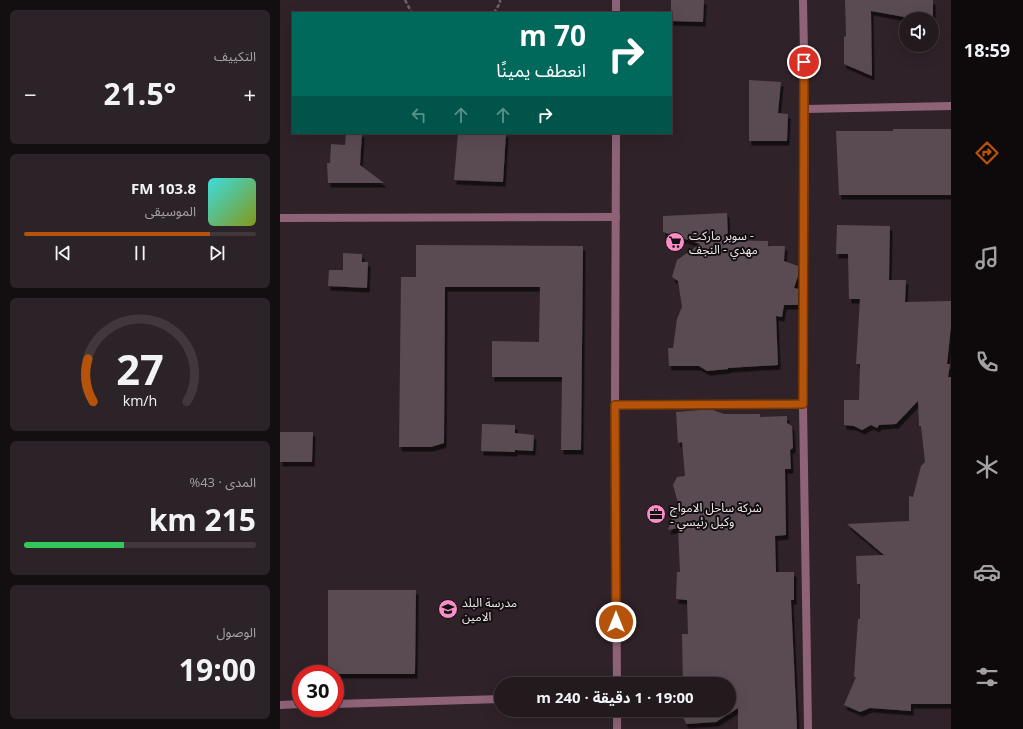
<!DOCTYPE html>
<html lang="ar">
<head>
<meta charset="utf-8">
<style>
  :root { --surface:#231a1e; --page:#2b2327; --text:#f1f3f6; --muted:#a3a1a4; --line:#40383c; --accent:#b45309 }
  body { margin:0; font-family:"Open Sans","Noto Sans Arabic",sans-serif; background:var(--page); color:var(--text); direction:rtl; height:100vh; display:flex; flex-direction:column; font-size:15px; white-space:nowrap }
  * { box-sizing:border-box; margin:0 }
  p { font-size:13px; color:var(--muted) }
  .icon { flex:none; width:22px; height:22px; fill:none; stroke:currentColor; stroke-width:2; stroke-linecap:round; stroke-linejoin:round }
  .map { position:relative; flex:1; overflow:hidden; direction:ltr }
  .details { display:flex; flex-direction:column; gap:10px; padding:10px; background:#130e10; width:280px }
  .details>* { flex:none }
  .banner { position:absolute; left:12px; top:12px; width:380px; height:122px; border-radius:0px; box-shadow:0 4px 16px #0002,0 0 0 1px var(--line); direction:rtl; background:#00695c; color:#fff; overflow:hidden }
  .fabs { position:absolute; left:619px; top:12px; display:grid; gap:8px }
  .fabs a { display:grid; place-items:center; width:40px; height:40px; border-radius:50%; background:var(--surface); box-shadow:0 4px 16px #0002,0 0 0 1px var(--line); font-size:20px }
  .speed { position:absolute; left:12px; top:665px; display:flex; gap:8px; font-size:20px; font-weight:700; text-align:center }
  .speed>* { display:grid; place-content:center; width:52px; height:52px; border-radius:50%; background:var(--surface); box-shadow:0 4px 16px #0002,0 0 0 1px var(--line); line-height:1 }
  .speed .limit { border:6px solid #d22; background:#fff; color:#111 }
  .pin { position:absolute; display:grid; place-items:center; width:34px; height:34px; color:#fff; margin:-17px; border:2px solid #fff; border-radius:50%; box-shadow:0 1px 4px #0007 }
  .me { position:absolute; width:44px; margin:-22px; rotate:0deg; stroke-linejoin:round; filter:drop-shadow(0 0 3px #0008) }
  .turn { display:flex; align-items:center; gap:14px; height:84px; padding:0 20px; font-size:18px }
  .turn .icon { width:52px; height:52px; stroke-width:2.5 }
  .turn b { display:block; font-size:28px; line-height:34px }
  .lanes { display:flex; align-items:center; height:38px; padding:0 20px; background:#0003; justify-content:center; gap:20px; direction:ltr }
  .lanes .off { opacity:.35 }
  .big { font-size:30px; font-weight:700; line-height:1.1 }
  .details .tile { flex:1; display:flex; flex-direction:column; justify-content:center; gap:6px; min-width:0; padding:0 14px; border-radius:6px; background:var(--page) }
  .details .dial { align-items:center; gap:0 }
  .dial svg { height:104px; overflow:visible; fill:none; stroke:var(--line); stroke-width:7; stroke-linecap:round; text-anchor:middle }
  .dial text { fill:var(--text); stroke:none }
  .song { display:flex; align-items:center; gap:12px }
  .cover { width:48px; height:48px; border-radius:6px; background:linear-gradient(135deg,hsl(180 70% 55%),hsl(70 70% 35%)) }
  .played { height:4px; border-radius:2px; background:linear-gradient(90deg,var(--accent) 80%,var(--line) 80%) }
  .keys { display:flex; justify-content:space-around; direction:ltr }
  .heat { display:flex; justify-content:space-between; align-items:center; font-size:22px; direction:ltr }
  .charge { height:6px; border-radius:3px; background:linear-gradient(90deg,#34c759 43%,var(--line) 0) }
  .trip { position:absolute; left:214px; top:677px; width:242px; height:40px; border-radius:20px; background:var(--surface); box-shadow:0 4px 16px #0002,0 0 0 1px var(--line); font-weight:700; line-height:40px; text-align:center; direction:rtl }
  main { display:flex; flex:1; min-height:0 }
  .dock { display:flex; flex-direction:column; width:72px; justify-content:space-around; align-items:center; background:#0e0a0c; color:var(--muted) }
  .dock .icon { width:28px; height:28px }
  .dock .active { color:var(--accent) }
  .dock b { font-size:18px; color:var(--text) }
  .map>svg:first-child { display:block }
  .building { fill:#5a4b52; filter:url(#shadow) }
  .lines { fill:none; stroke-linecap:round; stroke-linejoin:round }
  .path { stroke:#6e6368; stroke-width:2.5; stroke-dasharray:4 2; stroke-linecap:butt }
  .lane { stroke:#8e6378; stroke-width:8 }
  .street { stroke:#8e6378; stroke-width:8 }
  .route-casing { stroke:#753606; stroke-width:10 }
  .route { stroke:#b45309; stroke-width:7 }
  .labels { text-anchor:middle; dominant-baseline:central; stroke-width:4; stroke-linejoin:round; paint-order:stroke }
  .poi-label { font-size:12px; fill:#f2e9ed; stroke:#130e10; text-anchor:start }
</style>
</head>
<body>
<main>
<nav class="dock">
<b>18:59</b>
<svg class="icon active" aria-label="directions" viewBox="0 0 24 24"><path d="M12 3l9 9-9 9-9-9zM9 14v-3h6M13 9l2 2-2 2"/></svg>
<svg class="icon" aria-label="music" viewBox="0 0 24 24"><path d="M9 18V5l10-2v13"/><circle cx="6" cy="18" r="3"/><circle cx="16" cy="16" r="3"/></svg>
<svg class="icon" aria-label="phone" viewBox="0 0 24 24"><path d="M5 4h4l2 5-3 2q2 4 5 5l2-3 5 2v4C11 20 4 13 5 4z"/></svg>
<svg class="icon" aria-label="climate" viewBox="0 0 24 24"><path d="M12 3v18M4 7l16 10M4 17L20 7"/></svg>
<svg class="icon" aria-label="car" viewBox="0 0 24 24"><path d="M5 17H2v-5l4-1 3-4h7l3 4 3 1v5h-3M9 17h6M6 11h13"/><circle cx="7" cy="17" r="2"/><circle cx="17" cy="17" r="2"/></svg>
<svg class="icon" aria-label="filters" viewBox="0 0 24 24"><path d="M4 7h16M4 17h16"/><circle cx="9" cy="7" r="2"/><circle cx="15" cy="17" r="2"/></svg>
</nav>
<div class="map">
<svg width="671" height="729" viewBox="0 0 671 729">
  <defs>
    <filter id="shadow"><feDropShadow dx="2.5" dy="4.5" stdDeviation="0" flood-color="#0009"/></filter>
  </defs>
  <rect width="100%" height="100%" fill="#2f2228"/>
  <g class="building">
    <path d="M391 0H424L423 22 391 21Z"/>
    <path d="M565 0H653V19L630 18 591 11 592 76 564 64V37L566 36Z"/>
    <path d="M469 80 501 82 498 113 508 114 507 141H469Z"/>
    <path d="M613 129H671V195H559L556 131H613Z"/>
    <path d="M66 133H82L80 165 104 183H48L47 163H50L51 144 65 145Z"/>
    <path d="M178 133H226L223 182 174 180Z"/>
    <path d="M447 213 448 240 488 241V246H505L504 261 518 266V276L514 288 518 289V305H504L502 317 496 316 498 365 448 368V369L427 371 419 366H389L388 348H393L397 319 402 307 398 281 392 277 397 260 420 244 383 232V216Z"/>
    <path d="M557 225 610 226 609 280H626L625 302 671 301V326L667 364H670L668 377H671V704H631V711L590 708 580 712 564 705 576 677H574L578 619H580V584H577L576 556 604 555 567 524 629 521V496L633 497 641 466 645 462 641 426H639L638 401 616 424 599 425 597 428 591 425 582 430 574 426 564 425V400H579L580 364H576L580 299H569L568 254H556Z"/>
    <path d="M136 245 303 246 301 450H281L282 377H212V341L259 342 260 287H165L164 443 151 447H119L121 277H136Z"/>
    <path d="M63 253 82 254V262H88L87 288 48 286 49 270H63Z"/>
    <path d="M420 410H433L444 414H480V417L507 416V423L512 426 513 448 510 450 511 469H505L506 535 495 536 496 572H514V600H511L517 729H458V708L436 722 406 724 403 716V710H449V684H403L402 634H408L407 600 396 599 397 572H400L398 528 388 530 398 503 393 485 397 477 405 476 402 442 398 443 396 412Z"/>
    <path d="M202 424 235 425V433L254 435 253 451 235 450V452L201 451Z"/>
    <path d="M0 432H33L32 462H0Z"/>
    <path d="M48 590H136L135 674H48Z"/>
  </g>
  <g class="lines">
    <g class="path">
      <path d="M125 0 132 13"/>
      <path d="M214 13 220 3V0"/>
    </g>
    <g class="lane">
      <path d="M0 218 336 217"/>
      <path d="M55 704 221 699"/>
      <path d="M0 705 21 704"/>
    </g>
    <g class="street">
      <path d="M523 0 525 109 523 404 528 729"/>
      <path d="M336 13V0"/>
      <path d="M525 109 671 106"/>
      <path d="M336 133 335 405 337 684"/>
      <path d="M335 405 523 404"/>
      <path d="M337 710V729"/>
    </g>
  </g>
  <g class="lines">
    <g class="route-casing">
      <path id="route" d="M336 622 335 405 523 404 524 62"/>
    </g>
    <use href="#route" class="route"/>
  </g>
  <defs>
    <g id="supermarket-disc" transform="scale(1)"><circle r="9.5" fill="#fa8fc7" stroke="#130e10"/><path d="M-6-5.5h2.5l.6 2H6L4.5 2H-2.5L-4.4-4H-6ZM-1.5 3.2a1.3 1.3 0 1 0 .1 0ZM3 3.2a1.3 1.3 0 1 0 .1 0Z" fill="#111"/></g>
    <g id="office-disc" transform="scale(1)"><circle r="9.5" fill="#fa8fc7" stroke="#130e10"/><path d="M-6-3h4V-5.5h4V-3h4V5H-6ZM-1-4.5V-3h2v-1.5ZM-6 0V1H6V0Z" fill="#111"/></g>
    <g id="school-disc" transform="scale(1)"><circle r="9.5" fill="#fa8fc7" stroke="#130e10"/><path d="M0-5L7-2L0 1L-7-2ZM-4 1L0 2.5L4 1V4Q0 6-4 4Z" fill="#111"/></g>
  </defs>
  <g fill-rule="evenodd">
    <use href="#supermarket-disc" x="395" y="242"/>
    <use href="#office-disc" x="376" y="514"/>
    <use href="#school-disc" x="168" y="609"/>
  </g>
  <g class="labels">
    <g class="poi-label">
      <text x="409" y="235">سوبر ماركت -<tspan x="409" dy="14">مهدي - النجف</tspan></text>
      <text x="390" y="507">شركة ساحل الامواج<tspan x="390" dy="14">- وكيل رئيسي</tspan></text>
      <text x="182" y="602">مدرسة البلد<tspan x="182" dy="14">الامين</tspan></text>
    </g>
  </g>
</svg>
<div class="fabs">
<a><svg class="icon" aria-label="sound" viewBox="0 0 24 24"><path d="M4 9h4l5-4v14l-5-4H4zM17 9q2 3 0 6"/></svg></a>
</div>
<div class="speed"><div class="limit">30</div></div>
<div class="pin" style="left:524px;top:62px;background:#d93025"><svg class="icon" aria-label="arrive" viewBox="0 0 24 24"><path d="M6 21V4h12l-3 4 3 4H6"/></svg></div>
<svg class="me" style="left:336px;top:622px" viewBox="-20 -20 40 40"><circle r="17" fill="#b45309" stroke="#fff" stroke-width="3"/><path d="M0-11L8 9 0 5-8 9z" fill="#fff"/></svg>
<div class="trip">19:00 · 1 دقيقة · 240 m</div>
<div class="banner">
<div class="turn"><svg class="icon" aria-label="right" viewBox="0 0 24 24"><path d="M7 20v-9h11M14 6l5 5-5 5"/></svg><div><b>70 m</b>انعطف يمينًا</div></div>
<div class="lanes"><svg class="icon off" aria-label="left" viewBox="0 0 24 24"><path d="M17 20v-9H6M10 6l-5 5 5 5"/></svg><svg class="icon off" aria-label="ahead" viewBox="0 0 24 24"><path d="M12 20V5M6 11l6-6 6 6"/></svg><svg class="icon off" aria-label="ahead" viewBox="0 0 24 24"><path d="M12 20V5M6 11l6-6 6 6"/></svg><svg class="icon" aria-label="right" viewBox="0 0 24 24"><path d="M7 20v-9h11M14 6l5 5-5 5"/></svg></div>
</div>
</div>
<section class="details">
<div class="tile"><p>التكييف</p>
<div class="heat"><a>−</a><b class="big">21.5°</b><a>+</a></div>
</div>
<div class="tile">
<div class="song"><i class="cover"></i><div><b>103.8 FM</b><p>الموسيقى</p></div></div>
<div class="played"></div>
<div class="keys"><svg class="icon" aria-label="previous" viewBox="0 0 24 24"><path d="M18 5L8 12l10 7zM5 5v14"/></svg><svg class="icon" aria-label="pause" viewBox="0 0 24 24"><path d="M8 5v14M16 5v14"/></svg><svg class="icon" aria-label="next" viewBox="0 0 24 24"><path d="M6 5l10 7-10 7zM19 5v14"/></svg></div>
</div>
<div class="tile dial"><svg viewBox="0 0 100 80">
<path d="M14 69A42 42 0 1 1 86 69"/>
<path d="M14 69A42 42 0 0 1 10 36" stroke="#b45309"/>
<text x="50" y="56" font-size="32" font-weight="700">27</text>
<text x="50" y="72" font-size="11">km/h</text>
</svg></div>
<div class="tile"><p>المدى · 43%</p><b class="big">215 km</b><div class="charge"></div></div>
<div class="tile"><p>الوصول</p><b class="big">19:00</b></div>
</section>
</main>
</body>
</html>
